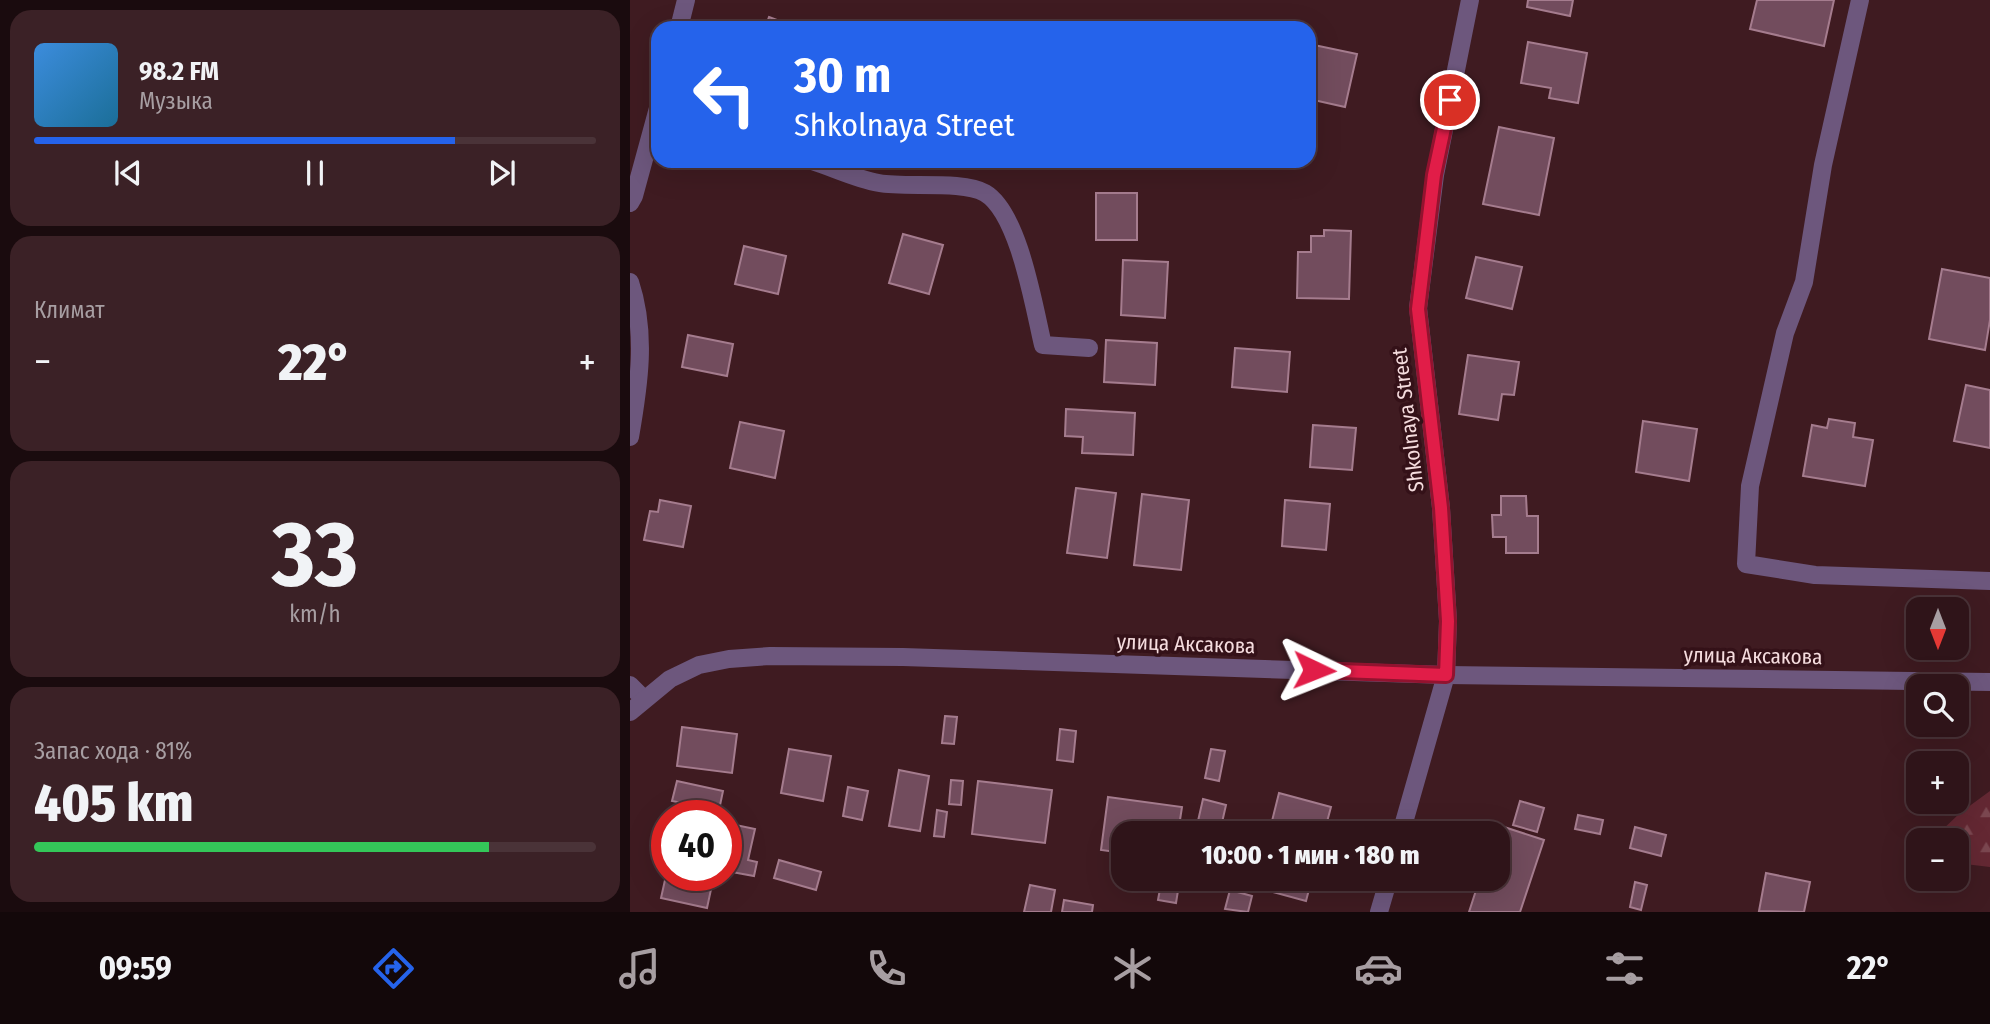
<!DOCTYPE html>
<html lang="ru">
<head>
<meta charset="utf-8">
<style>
  :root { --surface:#2f1419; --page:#3b2126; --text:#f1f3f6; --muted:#a79ea2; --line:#4a3338; --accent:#2563eb }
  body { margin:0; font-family:"Fira Sans Condensed",sans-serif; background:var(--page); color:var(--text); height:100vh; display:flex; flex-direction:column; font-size:26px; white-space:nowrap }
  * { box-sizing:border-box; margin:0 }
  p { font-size:23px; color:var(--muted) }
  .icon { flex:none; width:38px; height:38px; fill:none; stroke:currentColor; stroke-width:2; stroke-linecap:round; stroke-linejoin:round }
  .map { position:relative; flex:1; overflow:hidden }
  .panel { display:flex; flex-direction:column; gap:10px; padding:10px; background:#1a0b0e; width:630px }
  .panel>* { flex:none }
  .hud { position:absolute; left:21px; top:21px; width:665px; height:147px; border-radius:21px; box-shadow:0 7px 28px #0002,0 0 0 2px var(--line); background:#2563eb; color:#fff; overflow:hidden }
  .needle { width:46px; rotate:180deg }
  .buttons { position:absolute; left:1276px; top:597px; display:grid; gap:14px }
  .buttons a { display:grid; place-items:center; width:63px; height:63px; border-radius:14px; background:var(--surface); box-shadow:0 7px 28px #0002,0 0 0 2px var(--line); font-size:35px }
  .speed { position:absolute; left:21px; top:800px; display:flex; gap:14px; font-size:35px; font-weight:700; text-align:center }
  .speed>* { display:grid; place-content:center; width:91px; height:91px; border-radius:50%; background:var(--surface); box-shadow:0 7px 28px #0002,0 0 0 2px var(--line); line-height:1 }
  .speed .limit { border:10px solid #d22; background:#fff; color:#111 }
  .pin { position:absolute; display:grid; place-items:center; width:60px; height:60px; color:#fff; margin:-30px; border:4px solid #fff; border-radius:50%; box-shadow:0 2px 7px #0007 }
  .me { position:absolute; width:77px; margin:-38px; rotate:92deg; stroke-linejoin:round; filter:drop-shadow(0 0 5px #0008) }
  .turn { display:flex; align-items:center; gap:24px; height:147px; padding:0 28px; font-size:32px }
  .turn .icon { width:91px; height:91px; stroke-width:2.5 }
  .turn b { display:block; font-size:49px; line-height:60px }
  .big { font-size:52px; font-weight:800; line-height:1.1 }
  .panel .tile { flex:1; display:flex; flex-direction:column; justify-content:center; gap:10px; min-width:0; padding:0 24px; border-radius:21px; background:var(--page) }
  .panel .dial { align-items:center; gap:0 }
  .dial b { font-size:91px; line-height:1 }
  .song { display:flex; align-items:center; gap:21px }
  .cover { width:84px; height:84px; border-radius:10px; background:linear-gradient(135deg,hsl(210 70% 55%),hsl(200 70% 35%)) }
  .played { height:7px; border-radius:4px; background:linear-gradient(90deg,var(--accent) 75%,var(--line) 75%) }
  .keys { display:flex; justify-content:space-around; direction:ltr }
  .heat { display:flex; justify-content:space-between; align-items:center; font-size:38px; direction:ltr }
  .charge { height:10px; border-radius:5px; background:linear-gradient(90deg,#34c759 81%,var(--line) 0) }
  .trip { position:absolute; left:481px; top:821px; width:399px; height:70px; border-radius:21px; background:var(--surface); box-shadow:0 7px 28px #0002,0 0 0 2px var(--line); font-weight:800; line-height:70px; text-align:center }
  .dock { display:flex; height:112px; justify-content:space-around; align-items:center; background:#13080a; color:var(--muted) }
  .dock .icon { width:49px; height:49px }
  .dock .selected { color:var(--accent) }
  .dock b { font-size:32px; color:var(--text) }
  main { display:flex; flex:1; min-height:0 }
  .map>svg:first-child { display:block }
  .forest { fill:url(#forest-firs) }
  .building { fill:#724c5d; stroke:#a57c8e; stroke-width:2 }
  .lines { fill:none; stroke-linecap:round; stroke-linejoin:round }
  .minor { stroke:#6d577d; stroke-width:18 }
  .tertiary { stroke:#6d577d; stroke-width:18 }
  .route-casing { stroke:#92132f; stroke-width:18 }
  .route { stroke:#e11d48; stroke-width:12 }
  .labels { text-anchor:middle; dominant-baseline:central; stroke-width:7; stroke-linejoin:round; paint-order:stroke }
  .street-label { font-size:21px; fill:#f5dcde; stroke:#341118 }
</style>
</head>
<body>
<main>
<section class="panel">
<div class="tile">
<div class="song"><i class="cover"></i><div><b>98.2 FM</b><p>Музыка</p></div></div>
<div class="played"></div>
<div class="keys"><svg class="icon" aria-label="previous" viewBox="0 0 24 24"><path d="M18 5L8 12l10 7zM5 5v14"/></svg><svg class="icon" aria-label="pause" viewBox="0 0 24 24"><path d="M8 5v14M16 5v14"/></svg><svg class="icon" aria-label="next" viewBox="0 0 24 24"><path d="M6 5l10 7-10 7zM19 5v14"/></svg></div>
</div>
<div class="tile"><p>Климат</p>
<div class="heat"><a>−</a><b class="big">22°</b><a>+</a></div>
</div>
<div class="tile dial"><b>33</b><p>km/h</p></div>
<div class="tile"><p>Запас хода · 81%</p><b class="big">405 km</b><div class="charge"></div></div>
</section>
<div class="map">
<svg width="1360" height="912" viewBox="0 0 1360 912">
  <defs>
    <pattern id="forest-firs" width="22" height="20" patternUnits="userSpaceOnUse" patternTransform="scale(1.75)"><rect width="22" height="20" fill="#642833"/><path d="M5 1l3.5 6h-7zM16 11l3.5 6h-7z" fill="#7b4750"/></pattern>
  </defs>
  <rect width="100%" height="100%" fill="#3f1b21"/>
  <path class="forest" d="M1360 791V867L1327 863 1326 840H1308L1306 836 1330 813Z"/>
  <g class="building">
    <path d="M898 0H943L940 16 897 7Z"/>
    <path d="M1127 0H1204L1194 46 1120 29Z"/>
    <path d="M139 17 168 28H135Z"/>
    <path d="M898 42 957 53 948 103 919 98 921 88 891 83Z"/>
    <path d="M684 45 727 54 715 107 679 99V68Z"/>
    <path d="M869 127 924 138 909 215 853 204Z"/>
    <path d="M392 161H434V165L392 164Z"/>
    <path d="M570 161H629V166L570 165Z"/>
    <rect x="466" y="193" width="41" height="47"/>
    <path d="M694 230 721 231 719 299 667 298 668 252H681V236H694Z"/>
    <path d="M273 234 313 245 299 294 259 283Z"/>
    <path d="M114 246 156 256 148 294 105 284Z"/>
    <path d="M846 257 892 267 882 309 836 298Z"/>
    <path d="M493 260 538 262 535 318 491 315Z"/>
    <path d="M1312 269 1360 278V320L1355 350 1299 339Z"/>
    <path d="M58 335 103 344 97 376 52 367Z"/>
    <path d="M476 340 527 343 525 385 474 382Z"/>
    <path d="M605 348 660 352 657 392 602 387Z"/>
    <path d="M838 355 889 362 884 395 872 394 868 420 829 414Z"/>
    <path d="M1336 385 1360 390V448L1324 441Z"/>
    <path d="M436 409 505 413 503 455 452 453 453 437 435 436Z"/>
    <path d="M1199 419 1225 423 1223 437 1243 440 1235 486 1173 476 1182 425 1197 428Z"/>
    <path d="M1013 421 1067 429 1059 481 1006 472Z"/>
    <path d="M110 422 154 431 145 478 100 468Z"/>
    <path d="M683 425 726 428 722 470 680 467Z"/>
    <path d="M446 488 486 493 477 558 437 553Z"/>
    <path d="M512 494 559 500 551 570 504 565Z"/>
    <path d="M871 496H896L897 516H908V553H876V537H863L862 515H871Z"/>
    <path d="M30 500 61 506 53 547 14 540 20 511 28 512Z"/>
    <path d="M655 500 700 504 696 550 652 546Z"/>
    <path d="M315 716 327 717 324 744 312 743Z"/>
    <path d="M52 727 107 734 102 773 47 766Z"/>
    <path d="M430 729 446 731 443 762 427 760Z"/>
    <path d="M159 749 201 756 193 801 151 793Z"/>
    <path d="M581 749 595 751 589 781 575 778Z"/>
    <path d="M269 770 299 776 290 831 259 826Z"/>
    <path d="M321 780 333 781 331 805 319 804Z"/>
    <path d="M47 781 93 791 89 810 42 801Z"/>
    <path d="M348 781 422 790 415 843 342 834Z"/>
    <path d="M218 787 238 791 232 820 213 816Z"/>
    <path d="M649 793 701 807 694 833H639Z"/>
    <path d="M478 797 552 807 548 833H494V853L471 850Z"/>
    <path d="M573 799 596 805 591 827 568 821Z"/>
    <path d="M890 801 914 808 907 832 883 825Z"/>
    <path d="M307 810 317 812 314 837 304 836Z"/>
    <path d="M948 815 973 820 970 834 945 829Z"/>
    <path d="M96 823 125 829 118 860 127 862 124 876 96 871Z"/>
    <path d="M868 825 914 840 890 912H839L850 878H868V833H865Z"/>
    <path d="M1005 827 1036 835 1031 856 1000 848Z"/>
    <path d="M149 860 191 872 186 890 144 878Z"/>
    <path d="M37 871V875H59L83 880 77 908 31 898Z"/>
    <path d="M1136 873 1180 882 1174 912 1129 911Z"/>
    <path d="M532 878H550L546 903 528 900Z"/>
    <path d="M627 878H682L676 901 624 887Z"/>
    <path d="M1005 882 1017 885 1011 910 1000 907Z"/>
    <path d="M400 885 425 890 421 912H394Z"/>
    <path d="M600 890 622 896 618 912 595 909Z"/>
    <path d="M434 900 463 905 462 912H432Z"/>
  </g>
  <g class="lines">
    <g class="minor">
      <path d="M1230 0 1193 165 1174 282 1155 333 1120 486 1116 564 1185 575 1360 581"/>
      <path d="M49 28 56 0"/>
      <path d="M182 161C204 168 226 179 249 183 275 188 333 180 355 193 389 213 404 307 413 345L459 348"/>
      <path d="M0 203 4 196 28 108"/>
      <path d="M0 282C17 333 9 385 0 437"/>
      <path d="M0 685 14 699"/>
      <path d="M771 833 816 675 818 621 811 508 788 308 805 175 840 0"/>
      <path d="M749 912 759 878"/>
    </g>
    <path class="tertiary" d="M0 712 40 679 69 665 99 659 140 656 273 657 816 675 1360 682"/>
  </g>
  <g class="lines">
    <g class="route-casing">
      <path id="route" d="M684 670 816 675 818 621 811 508 788 309 804 175 820 100"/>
    </g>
    <use href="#route" class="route"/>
  </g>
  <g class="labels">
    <g class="street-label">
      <text transform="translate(778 420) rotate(-97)">Shkolnaya Street</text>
      <text transform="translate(556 644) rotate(2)">улица Аксакова</text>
      <text transform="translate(1123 656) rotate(1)">улица Аксакова</text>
    </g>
  </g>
</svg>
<div class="buttons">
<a><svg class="needle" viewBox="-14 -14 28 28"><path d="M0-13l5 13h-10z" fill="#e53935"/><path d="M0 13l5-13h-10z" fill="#a79ea2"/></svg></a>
<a><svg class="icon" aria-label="search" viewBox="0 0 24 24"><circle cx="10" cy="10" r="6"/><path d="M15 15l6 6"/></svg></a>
<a>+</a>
<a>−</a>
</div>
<div class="speed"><div class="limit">40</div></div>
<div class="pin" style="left:820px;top:100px;background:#d93025"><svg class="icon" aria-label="arrive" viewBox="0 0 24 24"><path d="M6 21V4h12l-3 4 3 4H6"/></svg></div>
<svg class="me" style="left:684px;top:670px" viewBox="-20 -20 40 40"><path d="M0-17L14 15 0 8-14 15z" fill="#e11d48" stroke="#fff" stroke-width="4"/></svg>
<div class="trip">10:00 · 1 мин · 180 m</div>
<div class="hud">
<div class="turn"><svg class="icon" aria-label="left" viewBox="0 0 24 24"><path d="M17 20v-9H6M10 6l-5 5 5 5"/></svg><div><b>30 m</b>Shkolnaya Street</div></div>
</div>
</div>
</main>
<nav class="dock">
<b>09:59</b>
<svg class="icon selected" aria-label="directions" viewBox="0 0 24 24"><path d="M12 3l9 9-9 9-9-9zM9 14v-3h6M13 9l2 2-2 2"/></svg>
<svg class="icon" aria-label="music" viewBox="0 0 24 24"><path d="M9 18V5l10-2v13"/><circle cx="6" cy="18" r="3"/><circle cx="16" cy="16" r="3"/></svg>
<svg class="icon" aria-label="phone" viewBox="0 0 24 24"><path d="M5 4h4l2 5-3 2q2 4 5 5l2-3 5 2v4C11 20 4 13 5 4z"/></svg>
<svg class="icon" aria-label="climate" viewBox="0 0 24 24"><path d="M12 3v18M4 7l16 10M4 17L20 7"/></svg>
<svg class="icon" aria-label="car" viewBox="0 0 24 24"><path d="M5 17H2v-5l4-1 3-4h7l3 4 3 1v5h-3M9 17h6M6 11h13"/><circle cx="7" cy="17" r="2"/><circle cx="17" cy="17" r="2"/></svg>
<svg class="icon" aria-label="filters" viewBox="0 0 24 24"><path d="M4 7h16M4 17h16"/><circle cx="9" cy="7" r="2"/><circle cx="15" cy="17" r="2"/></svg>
<b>22°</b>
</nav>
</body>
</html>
